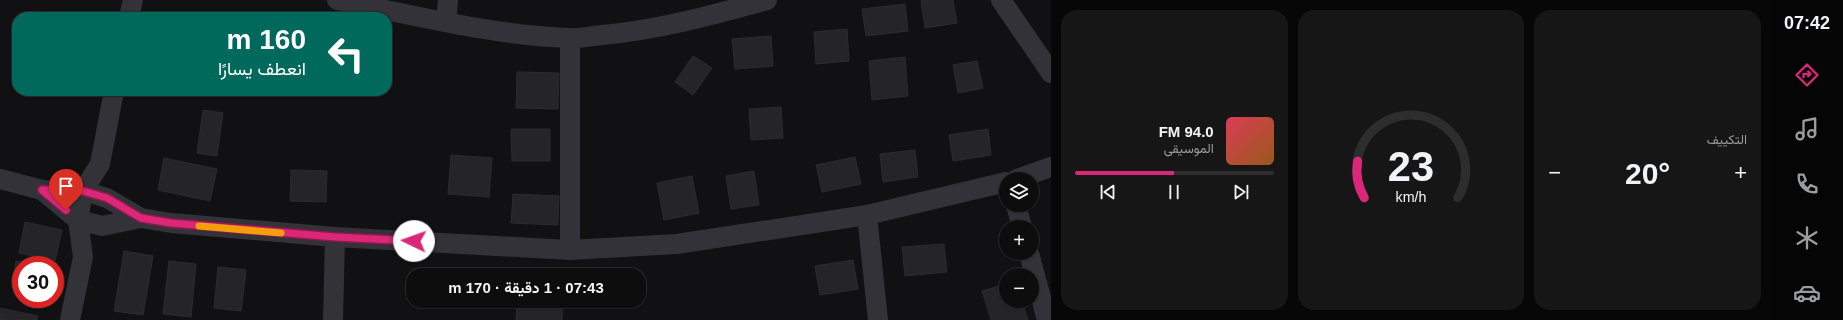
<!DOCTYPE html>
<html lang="ar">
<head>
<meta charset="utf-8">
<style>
  :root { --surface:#0d0d0e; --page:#161617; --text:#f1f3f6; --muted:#9a9c9e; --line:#2d2d2e; --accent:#db2777 }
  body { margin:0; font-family:Helvetica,Vazirmatn,sans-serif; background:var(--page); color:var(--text); direction:rtl; height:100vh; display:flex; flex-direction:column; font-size:15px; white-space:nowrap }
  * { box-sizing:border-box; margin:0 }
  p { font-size:13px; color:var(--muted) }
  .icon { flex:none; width:22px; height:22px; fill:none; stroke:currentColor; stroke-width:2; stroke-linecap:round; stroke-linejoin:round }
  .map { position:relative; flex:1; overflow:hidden; direction:ltr }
  .side { display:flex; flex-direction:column; gap:10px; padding:10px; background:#070708; width:720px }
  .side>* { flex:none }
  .hud { position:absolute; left:12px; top:12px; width:380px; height:84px; border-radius:16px; box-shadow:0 1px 3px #0004,0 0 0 1px var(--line); direction:rtl; background:#00695c; color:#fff; overflow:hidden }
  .controls { position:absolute; left:999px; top:172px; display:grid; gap:8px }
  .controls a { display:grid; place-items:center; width:40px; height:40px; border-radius:50%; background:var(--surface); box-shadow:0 1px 3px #0004,0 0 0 1px var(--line); font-size:20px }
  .speed { position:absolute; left:12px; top:256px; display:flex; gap:8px; font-size:20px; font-weight:700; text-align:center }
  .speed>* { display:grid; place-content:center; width:52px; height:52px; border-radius:50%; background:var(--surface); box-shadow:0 1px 3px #0004,0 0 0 1px var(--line); line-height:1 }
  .speed .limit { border:6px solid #d22; background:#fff; color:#111 }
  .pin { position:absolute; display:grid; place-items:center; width:34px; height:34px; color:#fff; margin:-41px -17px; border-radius:50% 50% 50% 0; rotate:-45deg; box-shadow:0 0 4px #0007 }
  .pin .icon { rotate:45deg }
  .me { position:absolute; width:44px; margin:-22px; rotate:273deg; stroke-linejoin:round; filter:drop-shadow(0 0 3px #0008) }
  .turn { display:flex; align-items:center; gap:14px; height:84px; padding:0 20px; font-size:18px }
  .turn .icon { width:52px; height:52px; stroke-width:2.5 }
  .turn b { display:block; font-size:28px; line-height:34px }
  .big { font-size:30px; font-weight:700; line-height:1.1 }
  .side .card { flex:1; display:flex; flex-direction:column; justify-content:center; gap:6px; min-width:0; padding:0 14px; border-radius:16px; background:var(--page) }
  .side .dial { align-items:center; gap:0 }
  .dial svg { height:104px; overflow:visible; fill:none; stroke:var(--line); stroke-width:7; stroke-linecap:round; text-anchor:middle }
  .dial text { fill:var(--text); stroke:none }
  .song { display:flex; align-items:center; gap:12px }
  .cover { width:48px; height:48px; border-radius:6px; background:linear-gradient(135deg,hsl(350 70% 55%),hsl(30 70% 35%)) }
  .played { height:4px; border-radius:2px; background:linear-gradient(90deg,var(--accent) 50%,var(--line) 50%) }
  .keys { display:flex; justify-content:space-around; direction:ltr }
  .heat { display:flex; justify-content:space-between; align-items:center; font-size:22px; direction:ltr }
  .side .tiles { flex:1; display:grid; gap:10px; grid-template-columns:repeat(3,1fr) }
  .trip { position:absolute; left:406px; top:268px; width:240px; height:40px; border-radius:16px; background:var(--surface); box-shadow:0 1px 3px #0004,0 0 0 1px var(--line); font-weight:700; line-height:40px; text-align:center; direction:rtl }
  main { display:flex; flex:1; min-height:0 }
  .tabs { display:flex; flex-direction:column; width:72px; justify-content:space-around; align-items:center; background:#050506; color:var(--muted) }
  .tabs .icon { width:28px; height:28px }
  .tabs .active { color:var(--accent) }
  .tabs b { font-size:18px; color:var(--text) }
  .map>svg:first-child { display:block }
  .building { fill:#252427; stroke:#2c2b2f }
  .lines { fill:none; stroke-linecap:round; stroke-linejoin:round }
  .street { stroke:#323238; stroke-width:20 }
  .route-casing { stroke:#8e194d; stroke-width:10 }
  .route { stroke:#db2777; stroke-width:7 }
  .slow { stroke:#f59e0b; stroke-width:7 }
</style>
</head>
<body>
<main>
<nav class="tabs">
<b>07:42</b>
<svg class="icon active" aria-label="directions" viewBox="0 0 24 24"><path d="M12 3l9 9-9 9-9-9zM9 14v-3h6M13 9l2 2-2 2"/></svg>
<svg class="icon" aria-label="music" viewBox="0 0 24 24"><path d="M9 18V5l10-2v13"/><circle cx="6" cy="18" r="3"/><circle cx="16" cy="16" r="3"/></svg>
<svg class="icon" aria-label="phone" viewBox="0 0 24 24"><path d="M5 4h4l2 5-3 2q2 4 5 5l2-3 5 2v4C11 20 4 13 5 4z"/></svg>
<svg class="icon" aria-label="climate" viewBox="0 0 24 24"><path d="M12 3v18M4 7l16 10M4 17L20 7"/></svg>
<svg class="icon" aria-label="car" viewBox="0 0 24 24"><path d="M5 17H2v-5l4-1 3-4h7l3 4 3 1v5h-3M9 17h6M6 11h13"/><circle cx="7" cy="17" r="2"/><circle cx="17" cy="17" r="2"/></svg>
</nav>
<section class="side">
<div class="tiles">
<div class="card"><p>التكييف</p>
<div class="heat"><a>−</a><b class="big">20°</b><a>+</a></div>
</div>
<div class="card dial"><svg viewBox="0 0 100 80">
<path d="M14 69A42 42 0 1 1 86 69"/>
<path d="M14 69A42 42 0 0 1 9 41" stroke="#db2777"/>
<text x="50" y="56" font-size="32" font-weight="700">23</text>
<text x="50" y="72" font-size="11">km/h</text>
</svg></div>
<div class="card">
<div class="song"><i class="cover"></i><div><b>94.0 FM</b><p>الموسيقى</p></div></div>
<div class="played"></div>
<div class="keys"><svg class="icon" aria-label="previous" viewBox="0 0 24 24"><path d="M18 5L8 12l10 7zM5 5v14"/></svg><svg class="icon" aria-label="pause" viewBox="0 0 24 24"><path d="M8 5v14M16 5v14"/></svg><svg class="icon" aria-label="next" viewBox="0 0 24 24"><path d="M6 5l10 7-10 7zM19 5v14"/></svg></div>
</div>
</div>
</section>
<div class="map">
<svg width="1051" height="320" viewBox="0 0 1051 320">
  <rect width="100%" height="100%" fill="#111113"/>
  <g class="building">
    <path d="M928 0H953L957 23 925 28 921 1Z"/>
    <path d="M905 4 908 31 866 36 862 9Z"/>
    <path d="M847 29 849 61 816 64 814 32Z"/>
    <path d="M771 36 773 66 735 69 732 39Z"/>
    <path d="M693 56 712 68 693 95 675 82Z"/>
    <path d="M905 57 908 96 872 100 869 61Z"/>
    <path d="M977 61 983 88 958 93 953 65Z"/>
    <path d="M517 72 559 73 558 109 516 108Z"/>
    <path d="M781 107 783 138 751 140 749 109Z"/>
    <path d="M203 110 223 113 217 156 197 153Z"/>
    <path d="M511 129H550V161H512Z"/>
    <path d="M988 129 991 155 953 161 949 135Z"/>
    <path d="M915 150 918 177 883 182 880 154Z"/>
    <path d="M451 155 492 158 489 197 448 194Z"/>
    <path d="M855 157 861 184 822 192 816 165Z"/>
    <path d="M164 158 217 169 210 201 158 190Z"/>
    <path d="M291 170 327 171 326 202 290 201Z"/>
    <path d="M754 171 759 205 731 209 726 176Z"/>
    <path d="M692 176 699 213 664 220 657 183Z"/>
    <path d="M513 194 559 196 558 225 511 223Z"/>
    <path d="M25 222 62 230 55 261 19 253Z"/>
    <path d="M944 244 947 272 905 276 902 247Z"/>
    <path d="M124 251 153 256 143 315 114 311Z"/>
    <path d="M853 260 858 289 820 295 815 266Z"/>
    <path d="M16 261 38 265H21V285L12 283Z"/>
    <path d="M169 261 196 264 191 317 163 314Z"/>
    <path d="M218 267 246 270 241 311 214 308Z"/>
    <path d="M1006 284V301H1022L1028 320H991L982 291Z"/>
    <path d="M517 301H563L562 320H516Z"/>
    <path d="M0 308 38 316 37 320H0Z"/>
  </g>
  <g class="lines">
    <g class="street">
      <path d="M337 0C413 15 491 35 569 38 580 39 591 36 602 35 658 30 713 15 767 0"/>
      <path d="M1001 0 1051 73"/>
      <path d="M129 17 133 0"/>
      <path d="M446 22 448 0"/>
      <path d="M0 179 42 190 83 191 107 198 141 218"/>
      <path d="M1017 179 1051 167"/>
      <path d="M42 190 78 220 102 226 141 218 171 223 335 237 570 250 677 244 867 215 1006 182"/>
      <path d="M1016 205 1022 227"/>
      <path d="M867 215 878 320"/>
      <path d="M570 250V38"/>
      <path d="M1029 253 1047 320"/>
      <path d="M70 320 83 257 78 220 83 191 100 164 114 91"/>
      <path d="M333 320 335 237"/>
    </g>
  </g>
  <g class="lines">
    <g class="route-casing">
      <path id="route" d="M66 210 42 190 83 191 107 198 141 218 171 223 335 237 414 241"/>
    </g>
    <use href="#route" class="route"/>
    <path class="slow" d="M199 226 281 233"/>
  </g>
</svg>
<div class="controls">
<a><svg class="icon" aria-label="layers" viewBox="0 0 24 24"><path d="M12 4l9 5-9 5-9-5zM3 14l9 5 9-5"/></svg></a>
<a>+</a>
<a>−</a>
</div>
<div class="speed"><div class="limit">30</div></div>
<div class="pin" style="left:66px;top:210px;background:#d93025"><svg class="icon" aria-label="arrive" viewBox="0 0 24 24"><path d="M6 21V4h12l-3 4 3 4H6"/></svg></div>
<svg class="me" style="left:414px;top:241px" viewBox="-20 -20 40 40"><circle r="19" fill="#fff"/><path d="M0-13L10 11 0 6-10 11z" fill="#db2777"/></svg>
<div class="trip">07:43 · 1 دقيقة · 170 m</div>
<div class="hud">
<div class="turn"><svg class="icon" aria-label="left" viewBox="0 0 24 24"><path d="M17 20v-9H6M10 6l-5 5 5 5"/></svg><div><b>160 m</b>انعطف يسارًا</div></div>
</div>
</div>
</main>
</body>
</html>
